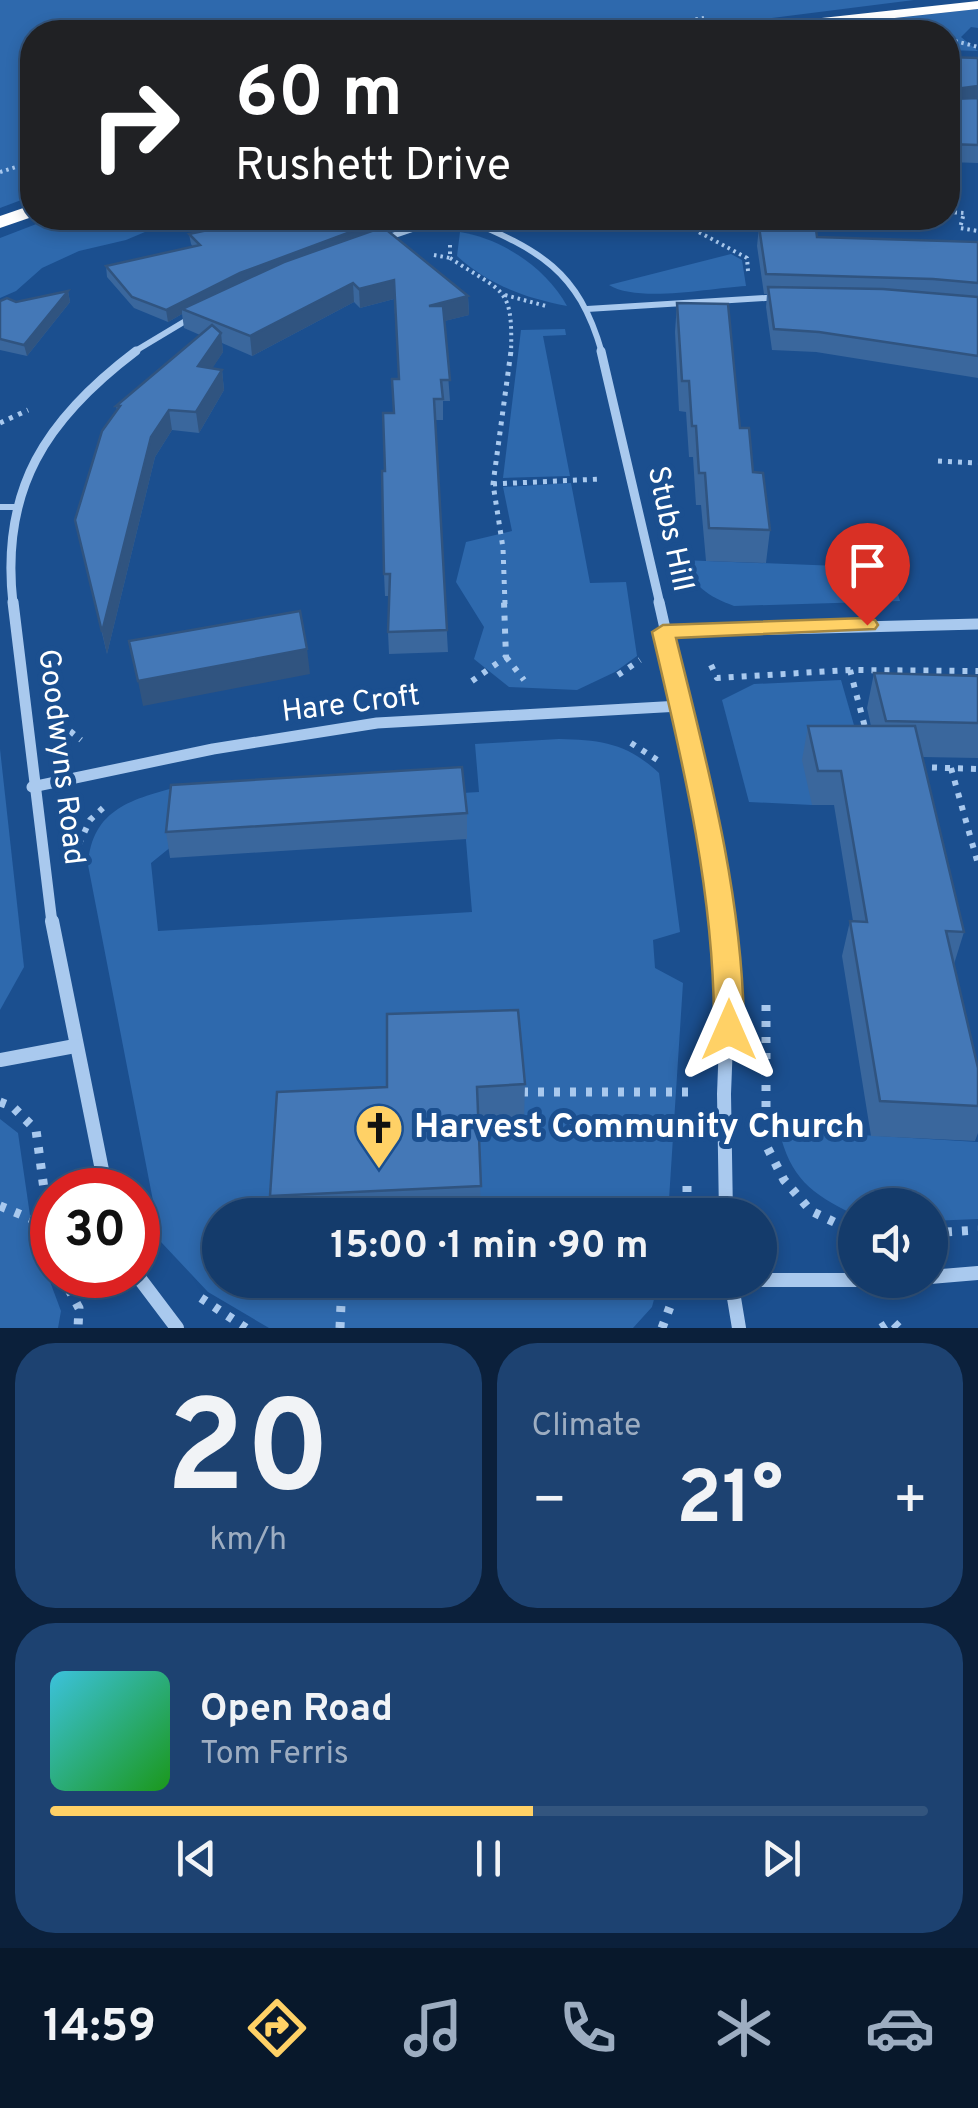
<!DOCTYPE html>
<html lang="en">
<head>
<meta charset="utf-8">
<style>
  :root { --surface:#143b6b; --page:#1d4271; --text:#f1f3f6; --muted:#9dadc1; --line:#33557e; --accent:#ffd166 }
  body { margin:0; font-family:Overpass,sans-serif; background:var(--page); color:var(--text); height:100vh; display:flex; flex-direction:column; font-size:38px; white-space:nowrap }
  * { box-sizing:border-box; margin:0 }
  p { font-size:32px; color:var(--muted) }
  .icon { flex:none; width:55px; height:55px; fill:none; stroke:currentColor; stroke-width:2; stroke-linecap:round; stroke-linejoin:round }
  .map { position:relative; height:1328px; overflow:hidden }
  .side { display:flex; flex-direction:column; gap:15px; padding:15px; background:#0b203b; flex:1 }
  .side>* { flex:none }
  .top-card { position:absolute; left:20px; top:20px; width:940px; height:210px; border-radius:40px; box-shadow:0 5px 15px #0003,0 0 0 2px var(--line); background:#202124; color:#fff; overflow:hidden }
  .tools { position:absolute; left:838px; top:1188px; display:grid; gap:20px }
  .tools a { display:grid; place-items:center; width:110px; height:110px; border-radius:50%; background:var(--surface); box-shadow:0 5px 15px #0003,0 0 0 2px var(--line); font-size:50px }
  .speed { position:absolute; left:30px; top:1168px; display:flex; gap:20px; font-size:50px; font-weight:700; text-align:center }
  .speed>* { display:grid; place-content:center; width:130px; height:130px; border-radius:50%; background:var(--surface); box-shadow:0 5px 15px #0003,0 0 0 2px var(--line); line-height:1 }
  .speed .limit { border:15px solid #d22; background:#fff; color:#111 }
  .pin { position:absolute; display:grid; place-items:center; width:85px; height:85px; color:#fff; margin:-102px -42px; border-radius:50% 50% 50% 0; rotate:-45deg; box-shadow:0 0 10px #0007 }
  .pin .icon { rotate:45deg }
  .me { position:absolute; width:110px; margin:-55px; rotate:0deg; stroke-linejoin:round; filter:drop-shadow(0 0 8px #0008) }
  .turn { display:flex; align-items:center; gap:35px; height:210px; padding:0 50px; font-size:45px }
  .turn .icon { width:130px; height:130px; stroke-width:2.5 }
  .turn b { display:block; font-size:70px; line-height:85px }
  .big { font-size:75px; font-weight:700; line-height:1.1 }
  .side .card { flex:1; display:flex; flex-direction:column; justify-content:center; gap:15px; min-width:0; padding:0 35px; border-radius:40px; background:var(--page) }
  .side .dial { align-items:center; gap:0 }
  .dial b { font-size:130px; line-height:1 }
  .song { display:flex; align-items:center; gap:30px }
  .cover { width:120px; height:120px; border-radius:15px; background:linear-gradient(135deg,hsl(190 70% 55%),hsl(120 70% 35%)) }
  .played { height:10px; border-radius:5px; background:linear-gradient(90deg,var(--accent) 55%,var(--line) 55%) }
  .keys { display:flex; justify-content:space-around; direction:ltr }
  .heat { display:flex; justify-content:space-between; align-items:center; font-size:55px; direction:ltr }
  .side .tiles { flex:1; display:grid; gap:15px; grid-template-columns:1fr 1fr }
  .card:last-child { grid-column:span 2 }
  .trip { position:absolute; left:202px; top:1198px; width:575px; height:100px; border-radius:50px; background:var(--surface); box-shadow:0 5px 15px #0003,0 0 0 2px var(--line); font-weight:700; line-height:100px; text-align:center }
  .dock { display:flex; height:160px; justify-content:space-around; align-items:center; background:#08182b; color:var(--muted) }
  .dock .icon { width:70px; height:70px }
  .dock .active { color:var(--accent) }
  .dock b { font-size:45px; color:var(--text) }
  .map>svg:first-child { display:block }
  .green { fill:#2e69ad }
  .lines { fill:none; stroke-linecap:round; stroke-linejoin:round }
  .path-far3 { stroke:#a9c9ee; stroke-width:4; stroke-dasharray:2.5 4; stroke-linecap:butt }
  .path-far2 { stroke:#a9c9ee; stroke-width:5; stroke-dasharray:4 6; stroke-linecap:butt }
  .path-far1 { stroke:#a9c9ee; stroke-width:6; stroke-dasharray:5 8; stroke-linecap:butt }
  .path { stroke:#a9c9ee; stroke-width:9; stroke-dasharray:6 10; stroke-linecap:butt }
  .lane { stroke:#a9c9ee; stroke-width:6 }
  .street-far3 { stroke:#a9c9ee; stroke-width:6 }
  .street-far2 { stroke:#a9c9ee; stroke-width:9 }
  .street-far1 { stroke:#a9c9ee; stroke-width:11 }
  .street { stroke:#a9c9ee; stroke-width:14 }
  .highway { fill:#fff; fill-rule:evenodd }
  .wall { fill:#3a679d }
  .shaded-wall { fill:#305480 }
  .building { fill:#4478b7; stroke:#305480; stroke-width:2.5 }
  .route { fill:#ffd166; stroke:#a68842; stroke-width:2.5 }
  .labels { text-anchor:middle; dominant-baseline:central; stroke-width:10; stroke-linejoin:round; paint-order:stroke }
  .street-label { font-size:30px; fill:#fff; stroke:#1b4f8f }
  .near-poi-label { font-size:35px; font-weight:bold; fill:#fff; stroke:#1b4f8f; text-anchor:start }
</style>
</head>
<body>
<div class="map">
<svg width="978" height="1328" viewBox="0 0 978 1328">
  <rect width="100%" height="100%" fill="#1b4f8f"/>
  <g class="green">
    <path d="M0 0H914L662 32H32V196L0 208Z"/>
    <path d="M978 9V28L971 27 961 37 978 51 948 50V32H770Z"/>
    <path d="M52 218H178L126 240 79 251 42 268 16 291 0 298V238Z"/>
    <path d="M460 232C503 239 546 268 567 306 525 298 489 285 457 256Z"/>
    <path d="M731 254 742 260 746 286C711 288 638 303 609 285Z"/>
    <path d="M565 329 566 335 543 336 570 476 503 478 521 330Z"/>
    <path d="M571 483 590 583 626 582 637 656 615 672 577 690 509 687 474 659 484 627 456 582 466 542 512 531 503 487Z"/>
    <path d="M681 560 890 568 900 601 734 606C707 596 694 586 681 560Z"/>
    <path d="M841 680 864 760 812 805 749 802 722 700 754 684Z"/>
    <path d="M559 739C601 740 627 743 659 773L680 932 653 940 655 968 683 983 668 1215H220V1280H659L652 1307 633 1328H269L208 1292 161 1242 88 865C92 808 133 799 181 786L172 846 151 863 158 931 472 912 462 793 479 792 475 744Z"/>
    <path d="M0 749 24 967 0 1010Z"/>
    <path d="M0 1119 18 1133 33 1236 61 1311 58 1328H0Z"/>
    <path d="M779 1130 978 1142V1219L930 1221V1205H855L853 1214C811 1194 790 1177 779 1130Z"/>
  </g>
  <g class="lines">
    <g class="path-far3">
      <path d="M612 32 704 18"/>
      <path d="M674 32 698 29"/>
      <path d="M955 41 978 47"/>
      <path d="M0 172 32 162"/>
      <path d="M948 212 964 213 960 228 978 231"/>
      <path d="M674 218 695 230"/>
      <path d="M450 245V258C504 294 513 285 511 353"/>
      <path d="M434 255 450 258"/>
      <path d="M748 271 747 258 695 230 765 218"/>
      <path d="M505 295 546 306"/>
    </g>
    <g class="path-far2">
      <path d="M0 423 28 410"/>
      <path d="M938 461 978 463"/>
      <path d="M493 484 601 479"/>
      <path d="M505 604 503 548 493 484 511 351"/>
    </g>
    <g class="path-far1">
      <path d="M506 657 524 680"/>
      <path d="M711 665 717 678 850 670 978 671"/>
      <path d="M850 670 867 735"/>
      <path d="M618 675 640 660"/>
      <path d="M472 681 506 657 504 602"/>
      <path d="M60 723 81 740"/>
      <path d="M631 743 662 763"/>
      <path d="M919 767 978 769"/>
      <path d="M951 768 978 864"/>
      <path d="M79 844 90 820 105 806"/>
    </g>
    <g class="path">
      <path d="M766 1005V1145L784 1180 811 1211 855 1232"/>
      <path d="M522 1092H690"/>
      <path d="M0 1102 13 1107 36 1130 49 1226"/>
      <path d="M687 1186V1215"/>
      <path d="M140 1195 151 1247"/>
      <path d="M0 1206 49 1226 52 1240"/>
      <path d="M930 1233 978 1230"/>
      <path d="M61 1275 79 1308 78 1328"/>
      <path d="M201 1298 246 1328"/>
      <path d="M340 1328 342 1280"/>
      <path d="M662 1328 680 1280"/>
      <path d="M881 1328 892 1321 899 1328"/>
    </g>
    <path class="lane" d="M0 507H15"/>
    <g class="street-far3">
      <path d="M464 218C540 251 578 269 602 353"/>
      <path d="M383 239 445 218"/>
      <path d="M587 309 781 297"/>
      <path d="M132 353 192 317"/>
    </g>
    <g class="street-far2">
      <path d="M601 351 660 604"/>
      <path d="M13 604C0 489 46 419 136 351"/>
    </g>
    <g class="street-far1">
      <path d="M13 602 52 923"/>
      <path d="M659 602 703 796 723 923"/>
      <path d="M663 632 978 624"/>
      <path d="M32 787 213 749 377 723 680 706"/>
    </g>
    <g class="street">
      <path d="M52 921 106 1190"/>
      <path d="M722 921 729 965 724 1094 726 1215"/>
      <path d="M0 1060 75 1046"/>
      <path d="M137 1275 177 1328"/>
      <path d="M930 1277 978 1273"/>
      <path d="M731 1280H900"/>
      <path d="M731 1280 739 1328"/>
    </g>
    <g class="highway">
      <path d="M978 1V9L765 32H723L730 28Z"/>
      <path d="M32 205V217L0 228V216Z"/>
    </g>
  </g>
  <g class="wall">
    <path d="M948 57 978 58V163L948 162Z"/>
    <path d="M248 218H364L372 231 468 296 469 315 444 321 450 401H443V420H435L448 652 389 654 388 632 390 596H385L384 574 385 471 399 379 394 299 360 308 354 302 252 356 222 343 223 352 212 368 222 370 224 390 199 433 172 430 155 457 107 654 75 520 117 410 116 406 200 335 184 328 182 314 168 322 134 308 107 277 106 266 193 247 191 244 189 234 252 221Z"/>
    <path d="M759 227 817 237 978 242V378L816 352 772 350 766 307 767 294H764L757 246Z"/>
    <path d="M68 291 70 302 27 356 0 350V301L16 302Z"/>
    <path d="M677 303 740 428 770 530 766 563 706 561 701 505H696L693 457H689L686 412 679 411 675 332Z"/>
    <path d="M874 673 978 676V758L922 757 964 932 954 964 978 1068V1133L975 1141 871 1136 842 956 850 921H853L834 805H812L802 760 808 726H871L867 708Z"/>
    <path d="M467 813V839L170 858 166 832Z"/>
    <path d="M525 1084 524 1120 478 1122 481 1215H273L270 1196 387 1087Z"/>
  </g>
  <g class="shaded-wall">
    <path d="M978 86V102L948 106V90Z"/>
    <path d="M372 224V235L182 309V314L168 322 166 310 240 273Z"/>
    <path d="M394 280V299L360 308 359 289Z"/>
    <path d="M353 283 354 302 252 356 250 336Z"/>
    <path d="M68 291 70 302 27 356 24 345Z"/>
    <path d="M468 296 469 315 429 325V306Z"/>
    <path d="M221 333 223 352 201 386 198 366Z"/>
    <path d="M222 370 224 390 199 433 196 412Z"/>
    <path d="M169 410 172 430 155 457 107 654 102 632 151 437Z"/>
    <path d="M307 649 310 674 143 706 138 681Z"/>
  </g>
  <g class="building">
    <path d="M948 57 978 58V86L948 90Z"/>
    <path d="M948 97 951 99 978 98V145L948 144Z"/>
    <path d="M259 218H364L372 224 240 273 166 310 132 297 106 266 200 245 189 234 260 219Z"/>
    <path d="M383 227 468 296 429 306H443L450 380H441L443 399H434L447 630 388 632 390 574H384L382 471H385L383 413H394L392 379H399L394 280 359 289 353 283 250 336 182 309 284 262Z"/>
    <path d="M759 227 816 229 817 237 978 242V283L933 279 766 274Z"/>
    <path d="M768 287 883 289 978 297V356L819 332 774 329Z"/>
    <path d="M68 291 24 345 0 339V301L7 298 16 302Z"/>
    <path d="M677 303 728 304 740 428H749L753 472 763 473 770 530 709 528 705 473H699L696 426H692L689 381H682Z"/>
    <path d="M212 325 221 333 198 366 222 370 196 412 169 410 151 437 102 632 75 520 102 431 120 406H116Z"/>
    <path d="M300 611 307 649 138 681 129 641Z"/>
    <path d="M874 673 978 676V723L886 721Z"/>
    <path d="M808 726H915L964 932 946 931 978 1068V1106L880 1101 850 921 867 922 841 771H818Z"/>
    <path d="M462 767 467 813 166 832 171 785Z"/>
    <path d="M518 1010 525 1084 477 1087 481 1186 270 1196 277 1092 387 1087V1014Z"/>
  </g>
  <path class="route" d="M867 618 875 620 878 625 875 629 676 638C708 767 743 896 744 1030L739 1039 729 1042 719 1039 714 1030C715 895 683 763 652 632L663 625Z"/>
  <defs>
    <g id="church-pin" transform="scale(2.5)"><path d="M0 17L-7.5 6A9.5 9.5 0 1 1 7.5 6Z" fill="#ffd166" stroke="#1b4f8f"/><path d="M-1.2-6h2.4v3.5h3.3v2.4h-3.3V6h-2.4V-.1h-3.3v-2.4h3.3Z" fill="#111"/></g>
  </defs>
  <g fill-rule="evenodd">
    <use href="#church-pin" x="379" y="1128"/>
  </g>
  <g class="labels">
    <g class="street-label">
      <text transform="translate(669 529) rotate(78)">Stubs Hill</text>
      <text transform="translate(351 705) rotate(-7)">Hare Croft</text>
      <text transform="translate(60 757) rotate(83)">Goodwyns Road</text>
    </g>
    <g class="near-poi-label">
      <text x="414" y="1128">Harvest Community Church</text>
    </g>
  </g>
</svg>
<div class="tools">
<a><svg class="icon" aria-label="sound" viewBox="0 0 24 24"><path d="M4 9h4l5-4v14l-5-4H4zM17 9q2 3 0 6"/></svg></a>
</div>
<div class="speed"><div class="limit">30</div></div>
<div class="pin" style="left:867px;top:625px;background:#d93025"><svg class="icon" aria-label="arrive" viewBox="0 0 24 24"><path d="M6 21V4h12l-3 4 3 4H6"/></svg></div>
<svg class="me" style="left:729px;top:1030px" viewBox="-20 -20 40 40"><path d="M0-17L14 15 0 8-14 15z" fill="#ffd166" stroke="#fff" stroke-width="4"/></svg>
<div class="trip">15:00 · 1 min · 90 m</div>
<div class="top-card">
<div class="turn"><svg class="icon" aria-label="right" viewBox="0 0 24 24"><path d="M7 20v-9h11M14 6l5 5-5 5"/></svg><div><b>60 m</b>Rushett Drive</div></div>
</div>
</div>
<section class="side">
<div class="tiles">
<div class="card dial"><b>20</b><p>km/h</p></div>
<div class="card"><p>Climate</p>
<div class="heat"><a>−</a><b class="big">21°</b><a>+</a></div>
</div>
<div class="card">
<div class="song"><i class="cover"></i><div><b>Open Road</b><p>Tom Ferris</p></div></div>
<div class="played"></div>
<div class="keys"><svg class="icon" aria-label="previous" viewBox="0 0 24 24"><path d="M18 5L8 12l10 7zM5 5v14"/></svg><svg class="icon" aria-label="pause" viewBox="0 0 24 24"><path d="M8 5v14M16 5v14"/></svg><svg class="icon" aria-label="next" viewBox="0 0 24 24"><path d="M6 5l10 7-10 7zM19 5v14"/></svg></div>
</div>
</div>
</section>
<nav class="dock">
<b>14:59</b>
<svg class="icon active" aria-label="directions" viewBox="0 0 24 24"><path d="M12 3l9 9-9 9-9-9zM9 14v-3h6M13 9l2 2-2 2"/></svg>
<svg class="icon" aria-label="music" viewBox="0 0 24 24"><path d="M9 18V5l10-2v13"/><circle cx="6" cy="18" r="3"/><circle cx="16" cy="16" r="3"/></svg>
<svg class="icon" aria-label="phone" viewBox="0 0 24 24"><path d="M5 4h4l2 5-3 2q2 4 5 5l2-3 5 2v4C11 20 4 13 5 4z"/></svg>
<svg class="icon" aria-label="climate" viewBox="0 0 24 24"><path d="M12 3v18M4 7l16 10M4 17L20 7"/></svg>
<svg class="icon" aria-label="car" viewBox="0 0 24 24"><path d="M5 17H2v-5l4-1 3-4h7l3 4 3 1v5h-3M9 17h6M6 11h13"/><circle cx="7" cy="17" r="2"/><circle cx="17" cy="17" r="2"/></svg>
</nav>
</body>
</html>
